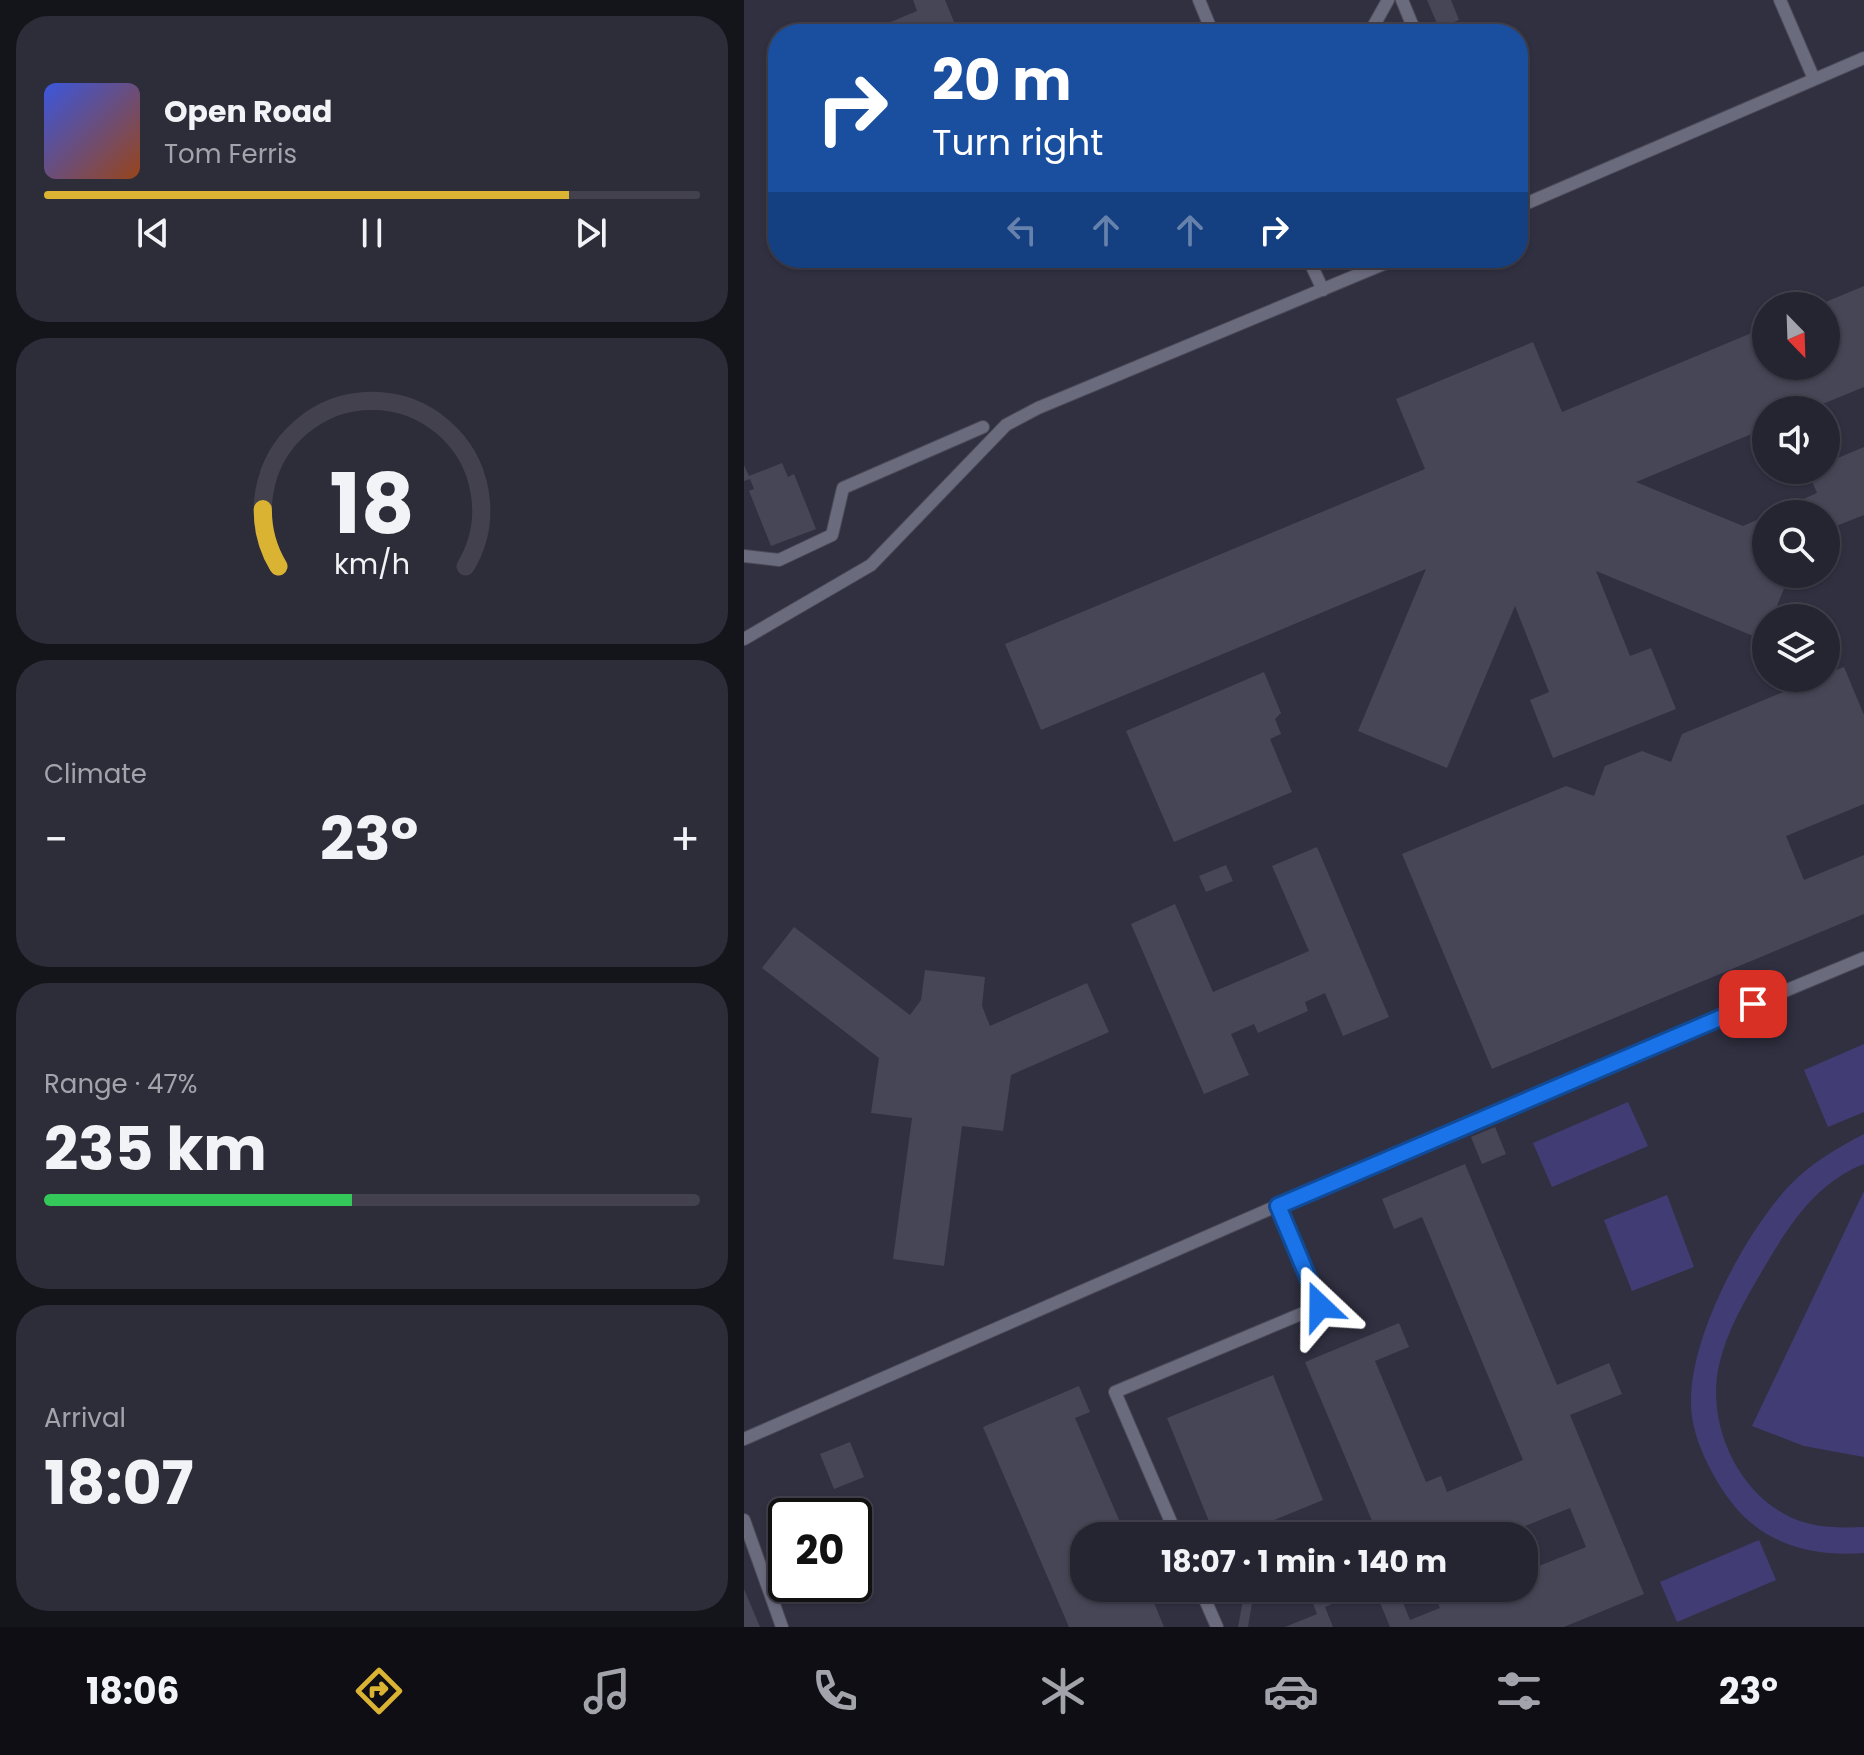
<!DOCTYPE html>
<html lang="en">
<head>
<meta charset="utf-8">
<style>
  :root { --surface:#252431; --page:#2d2c39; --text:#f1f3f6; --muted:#a3a4ab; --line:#42414d; --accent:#dab333 }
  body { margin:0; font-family:Poppins,sans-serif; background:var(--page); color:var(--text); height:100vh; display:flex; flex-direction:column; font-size:30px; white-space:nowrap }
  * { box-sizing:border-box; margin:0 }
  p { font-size:26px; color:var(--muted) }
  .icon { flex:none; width:44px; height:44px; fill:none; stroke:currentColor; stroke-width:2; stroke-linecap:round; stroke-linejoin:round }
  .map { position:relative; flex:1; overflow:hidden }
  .side { display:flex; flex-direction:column; gap:16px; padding:16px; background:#14141b; width:744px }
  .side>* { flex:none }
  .hud { position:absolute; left:24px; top:24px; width:760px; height:244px; border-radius:32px; box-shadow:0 2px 6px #0004,0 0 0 2px var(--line); background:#1a4fa0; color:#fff; overflow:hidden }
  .needle { width:52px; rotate:157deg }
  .tools { position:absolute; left:1008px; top:292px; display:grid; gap:16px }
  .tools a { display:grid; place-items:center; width:88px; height:88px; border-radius:50%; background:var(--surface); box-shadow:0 2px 6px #0004,0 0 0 2px var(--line); font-size:40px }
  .speed { position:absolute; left:24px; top:1498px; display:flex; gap:16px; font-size:40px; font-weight:700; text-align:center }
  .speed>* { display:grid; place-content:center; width:104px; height:104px; border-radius:50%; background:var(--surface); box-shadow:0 2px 6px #0004,0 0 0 2px var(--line); line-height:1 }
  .speed .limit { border:4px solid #111; border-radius:12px; background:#fff; color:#111 }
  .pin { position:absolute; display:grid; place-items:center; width:68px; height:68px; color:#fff; margin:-34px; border-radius:16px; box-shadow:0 4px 12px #0006 }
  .me { position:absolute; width:88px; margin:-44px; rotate:337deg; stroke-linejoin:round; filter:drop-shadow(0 0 6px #0008) }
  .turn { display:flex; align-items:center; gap:28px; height:168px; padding:0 32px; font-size:36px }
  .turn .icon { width:104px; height:104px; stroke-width:2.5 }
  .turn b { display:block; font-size:56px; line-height:68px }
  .lanes { display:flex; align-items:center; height:76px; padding:0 32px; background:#0003; justify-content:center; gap:40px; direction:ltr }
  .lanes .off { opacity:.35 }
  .big { font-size:60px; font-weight:700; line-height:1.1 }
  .side .widget { flex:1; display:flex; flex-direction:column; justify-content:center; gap:12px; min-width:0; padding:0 28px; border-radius:32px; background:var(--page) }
  .side .dial { align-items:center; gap:0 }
  .dial svg { height:208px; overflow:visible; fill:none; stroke:var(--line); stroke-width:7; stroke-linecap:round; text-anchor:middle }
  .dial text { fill:var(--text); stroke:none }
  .song { display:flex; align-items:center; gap:24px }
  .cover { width:96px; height:96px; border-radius:12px; background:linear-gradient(135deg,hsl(230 70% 55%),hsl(20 70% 35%)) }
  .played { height:8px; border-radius:4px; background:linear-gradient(90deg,var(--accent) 80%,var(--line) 80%) }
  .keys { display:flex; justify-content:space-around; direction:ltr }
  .heat { display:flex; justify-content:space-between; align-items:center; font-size:44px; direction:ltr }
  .charge { height:12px; border-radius:6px; background:linear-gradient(90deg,#34c759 47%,var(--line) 0) }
  .trip { position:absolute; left:326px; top:1522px; width:468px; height:80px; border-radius:32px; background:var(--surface); box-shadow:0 2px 6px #0004,0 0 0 2px var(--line); font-weight:700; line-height:80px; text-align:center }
  .tab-bar { display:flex; height:128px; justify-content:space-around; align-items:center; background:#0f0e14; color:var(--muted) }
  .tab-bar .icon { width:56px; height:56px }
  .tab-bar .on { color:var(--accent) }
  .tab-bar b { font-size:36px; color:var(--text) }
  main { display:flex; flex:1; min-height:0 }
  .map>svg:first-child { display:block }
  .green { fill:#413c73 }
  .building { fill:#464657 }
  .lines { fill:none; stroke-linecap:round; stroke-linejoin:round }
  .lane-casing { stroke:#4c4b59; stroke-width:14 }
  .lane { stroke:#6b6b7e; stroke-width:12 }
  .route-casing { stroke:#114b97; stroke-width:20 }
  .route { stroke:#1a73e8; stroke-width:14 }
</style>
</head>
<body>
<main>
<section class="side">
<div class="widget">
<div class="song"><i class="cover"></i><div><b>Open Road</b><p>Tom Ferris</p></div></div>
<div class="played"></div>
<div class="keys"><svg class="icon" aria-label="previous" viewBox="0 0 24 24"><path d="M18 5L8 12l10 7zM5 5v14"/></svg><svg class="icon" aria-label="pause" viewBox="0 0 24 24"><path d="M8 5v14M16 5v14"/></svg><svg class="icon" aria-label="next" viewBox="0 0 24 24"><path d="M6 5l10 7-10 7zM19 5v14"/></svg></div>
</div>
<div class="widget dial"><svg viewBox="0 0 100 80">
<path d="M14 69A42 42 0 1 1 86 69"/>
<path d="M14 69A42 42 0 0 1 8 47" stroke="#dab333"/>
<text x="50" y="56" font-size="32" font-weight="700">18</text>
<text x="50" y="72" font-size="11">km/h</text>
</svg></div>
<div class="widget"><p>Climate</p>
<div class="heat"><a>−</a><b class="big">23°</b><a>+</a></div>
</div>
<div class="widget"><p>Range · 47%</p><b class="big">235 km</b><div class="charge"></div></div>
<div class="widget"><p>Arrival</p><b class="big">18:07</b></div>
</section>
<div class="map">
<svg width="1120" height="1627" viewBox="0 0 1120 1627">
  <rect width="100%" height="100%" fill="#313041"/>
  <g class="green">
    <path d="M1120 1044V1112L1084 1127 1060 1070Z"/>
    <path d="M884 1102 904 1146 808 1187 789 1143Z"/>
    <path d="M1120 1134V1164C1074 1182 1048 1221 1024 1261 1004 1295 984 1327 975 1365 962 1423 993 1493 1048 1518 1070 1528 1097 1528 1120 1527V1553C1064 1557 1015 1543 982 1495 967 1473 952 1444 948 1417 938 1349 1000 1234 1045 1186 1066 1164 1093 1148 1120 1134Z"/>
    <path d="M1120 1191V1457L1060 1446 1008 1426Z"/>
    <path d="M923 1195 950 1267 888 1291 860 1220Z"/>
    <path d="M1015 1540 1032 1580 933 1622 916 1582Z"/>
  </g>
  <g class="building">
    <path d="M169 0H201L215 34H132L130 29 173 11Z"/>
    <path d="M683 0H707L715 20 695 28Z"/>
    <path d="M1120 286V387L1064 410H1022V428L892 482 999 526 1022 516V533L1019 534 1022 536V574H1046L1028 618H1022L1019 640 852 571 886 656 907 648 932 709 809 758 786 700 805 692 771 606 703 768 614 731 682 569 297 730 261 644 681 469 652 399 789 342 818 412 1022 327V366H1082V306H1072Z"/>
    <path d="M1120 447V515L1087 528 1079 507 1063 514H1026L1073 493 1063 470H1082V463Z"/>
    <path d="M38 463 44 477 50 474 72 529 27 546 5 491 10 489 6 479 0 481V465L5 476Z"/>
    <path d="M1100 667 1120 715V804L1042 836 1060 880 1120 855V914L748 1069 658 854 822 786 850 796 861 766 898 751 927 762 938 734 1073 678H1082V674Z"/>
    <path d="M520 672 537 713 531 719 537 734 526 739 548 792 430 842 382 731Z"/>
    <path d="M573 847 645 1017 599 1036 581 993 561 1002 564 1011 514 1033 510 1024 487 1034 505 1075 460 1094 387 924 431 904 469 992 565 951 528 866Z"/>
    <path d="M482 865 489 881 462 892 455 876Z"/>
    <path d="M50 927 166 1015 177 1000 181 970 241 977 238 1006 246 1026 343 983 365 1032 267 1075 259 1131 218 1126 200 1266 149 1259 168 1118 127 1113 135 1058 18 968Z"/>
    <path d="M751 1127 762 1154 738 1164 727 1137Z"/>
    <path d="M721 1164 813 1385 865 1363 878 1394 826 1415 900 1594 820 1627H646L630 1588H653L666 1620 696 1608 688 1588H780V1572L842 1547 826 1508 756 1536H598L629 1523 561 1362 655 1323 665 1347 631 1361 682 1482 697 1476 703 1492 779 1460 678 1217 650 1229 638 1199Z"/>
    <path d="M529 1375 579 1500 523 1523 528 1536H471L423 1418Z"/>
    <path d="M335 1386 346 1412 331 1418 382 1536H340V1588H404L420 1627H325L239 1427Z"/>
    <path d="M106 1442 120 1477 90 1489 76 1454Z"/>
    <path d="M492 1588H531L509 1597 504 1627H494L500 1595Z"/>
    <path d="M563 1588H626L581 1607 589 1627H541L573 1614Z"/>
    <path d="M0 1589 16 1627H0Z"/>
  </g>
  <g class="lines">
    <g class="lane-casing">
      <g id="lane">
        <path d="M455 0 469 34"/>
        <path d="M658 0 672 34"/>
        <path d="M1036 0 1070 79"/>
        <path d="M625 34 644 0"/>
        <path d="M774 207 1120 58"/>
        <path d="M564 258 579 290"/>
        <path d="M0 556 35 560 88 535 99 488 239 427"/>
        <path d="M0 639 127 565 262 425 294 408 654 258"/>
        <path d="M0 1439 695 1135 1120 958"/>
        <path d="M0 1520 38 1627"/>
        <path d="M433 1536 371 1392 576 1306 534 1206"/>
        <path d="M456 1588 473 1627"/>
      </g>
    </g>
    <use href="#lane" class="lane"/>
  </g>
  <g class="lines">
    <g class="route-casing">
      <path id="route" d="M576 1306 534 1206 1009 1004"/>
    </g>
    <use href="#route" class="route"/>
  </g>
</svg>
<div class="tools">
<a><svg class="needle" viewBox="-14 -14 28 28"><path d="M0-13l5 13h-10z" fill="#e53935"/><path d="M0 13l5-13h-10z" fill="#a3a4ab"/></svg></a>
<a><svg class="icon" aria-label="sound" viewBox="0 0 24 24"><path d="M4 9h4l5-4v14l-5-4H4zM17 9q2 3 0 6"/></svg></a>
<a><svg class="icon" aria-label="search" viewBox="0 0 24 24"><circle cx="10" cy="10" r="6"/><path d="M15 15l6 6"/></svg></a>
<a><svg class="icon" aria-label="layers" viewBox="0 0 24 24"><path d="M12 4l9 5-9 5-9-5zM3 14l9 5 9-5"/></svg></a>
</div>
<div class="speed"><div class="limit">20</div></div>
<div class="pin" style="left:1009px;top:1004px;background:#d93025"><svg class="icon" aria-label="arrive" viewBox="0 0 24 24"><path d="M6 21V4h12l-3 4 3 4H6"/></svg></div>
<svg class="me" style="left:576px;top:1306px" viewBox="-20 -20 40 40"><path d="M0-17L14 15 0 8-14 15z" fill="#1a73e8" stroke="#fff" stroke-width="4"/></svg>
<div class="trip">18:07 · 1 min · 140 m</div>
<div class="hud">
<div class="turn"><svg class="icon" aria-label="right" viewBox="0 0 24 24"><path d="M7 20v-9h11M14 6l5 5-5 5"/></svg><div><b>20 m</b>Turn right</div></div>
<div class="lanes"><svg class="icon off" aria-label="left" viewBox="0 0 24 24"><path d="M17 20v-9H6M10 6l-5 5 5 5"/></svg><svg class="icon off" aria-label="ahead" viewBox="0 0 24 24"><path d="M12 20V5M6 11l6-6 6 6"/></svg><svg class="icon off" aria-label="ahead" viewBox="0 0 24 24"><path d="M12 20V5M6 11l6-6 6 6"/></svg><svg class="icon" aria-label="right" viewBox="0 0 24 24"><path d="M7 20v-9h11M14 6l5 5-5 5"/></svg></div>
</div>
</div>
</main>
<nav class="tab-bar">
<b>18:06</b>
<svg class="icon on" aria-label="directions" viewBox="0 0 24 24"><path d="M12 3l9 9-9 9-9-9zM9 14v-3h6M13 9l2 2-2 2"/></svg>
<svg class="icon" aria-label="music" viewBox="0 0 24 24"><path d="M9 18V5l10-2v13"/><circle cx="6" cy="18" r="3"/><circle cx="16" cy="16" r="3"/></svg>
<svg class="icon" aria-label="phone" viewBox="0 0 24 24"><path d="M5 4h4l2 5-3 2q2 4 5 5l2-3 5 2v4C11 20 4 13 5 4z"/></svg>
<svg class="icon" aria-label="climate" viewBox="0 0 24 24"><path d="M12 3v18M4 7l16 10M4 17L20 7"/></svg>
<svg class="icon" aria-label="car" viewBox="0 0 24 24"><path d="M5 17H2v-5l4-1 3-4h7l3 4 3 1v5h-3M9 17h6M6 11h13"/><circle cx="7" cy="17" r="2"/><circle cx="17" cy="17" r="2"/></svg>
<svg class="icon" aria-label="filters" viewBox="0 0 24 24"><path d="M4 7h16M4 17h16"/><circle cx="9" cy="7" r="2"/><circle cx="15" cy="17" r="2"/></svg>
<b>23°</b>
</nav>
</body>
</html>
